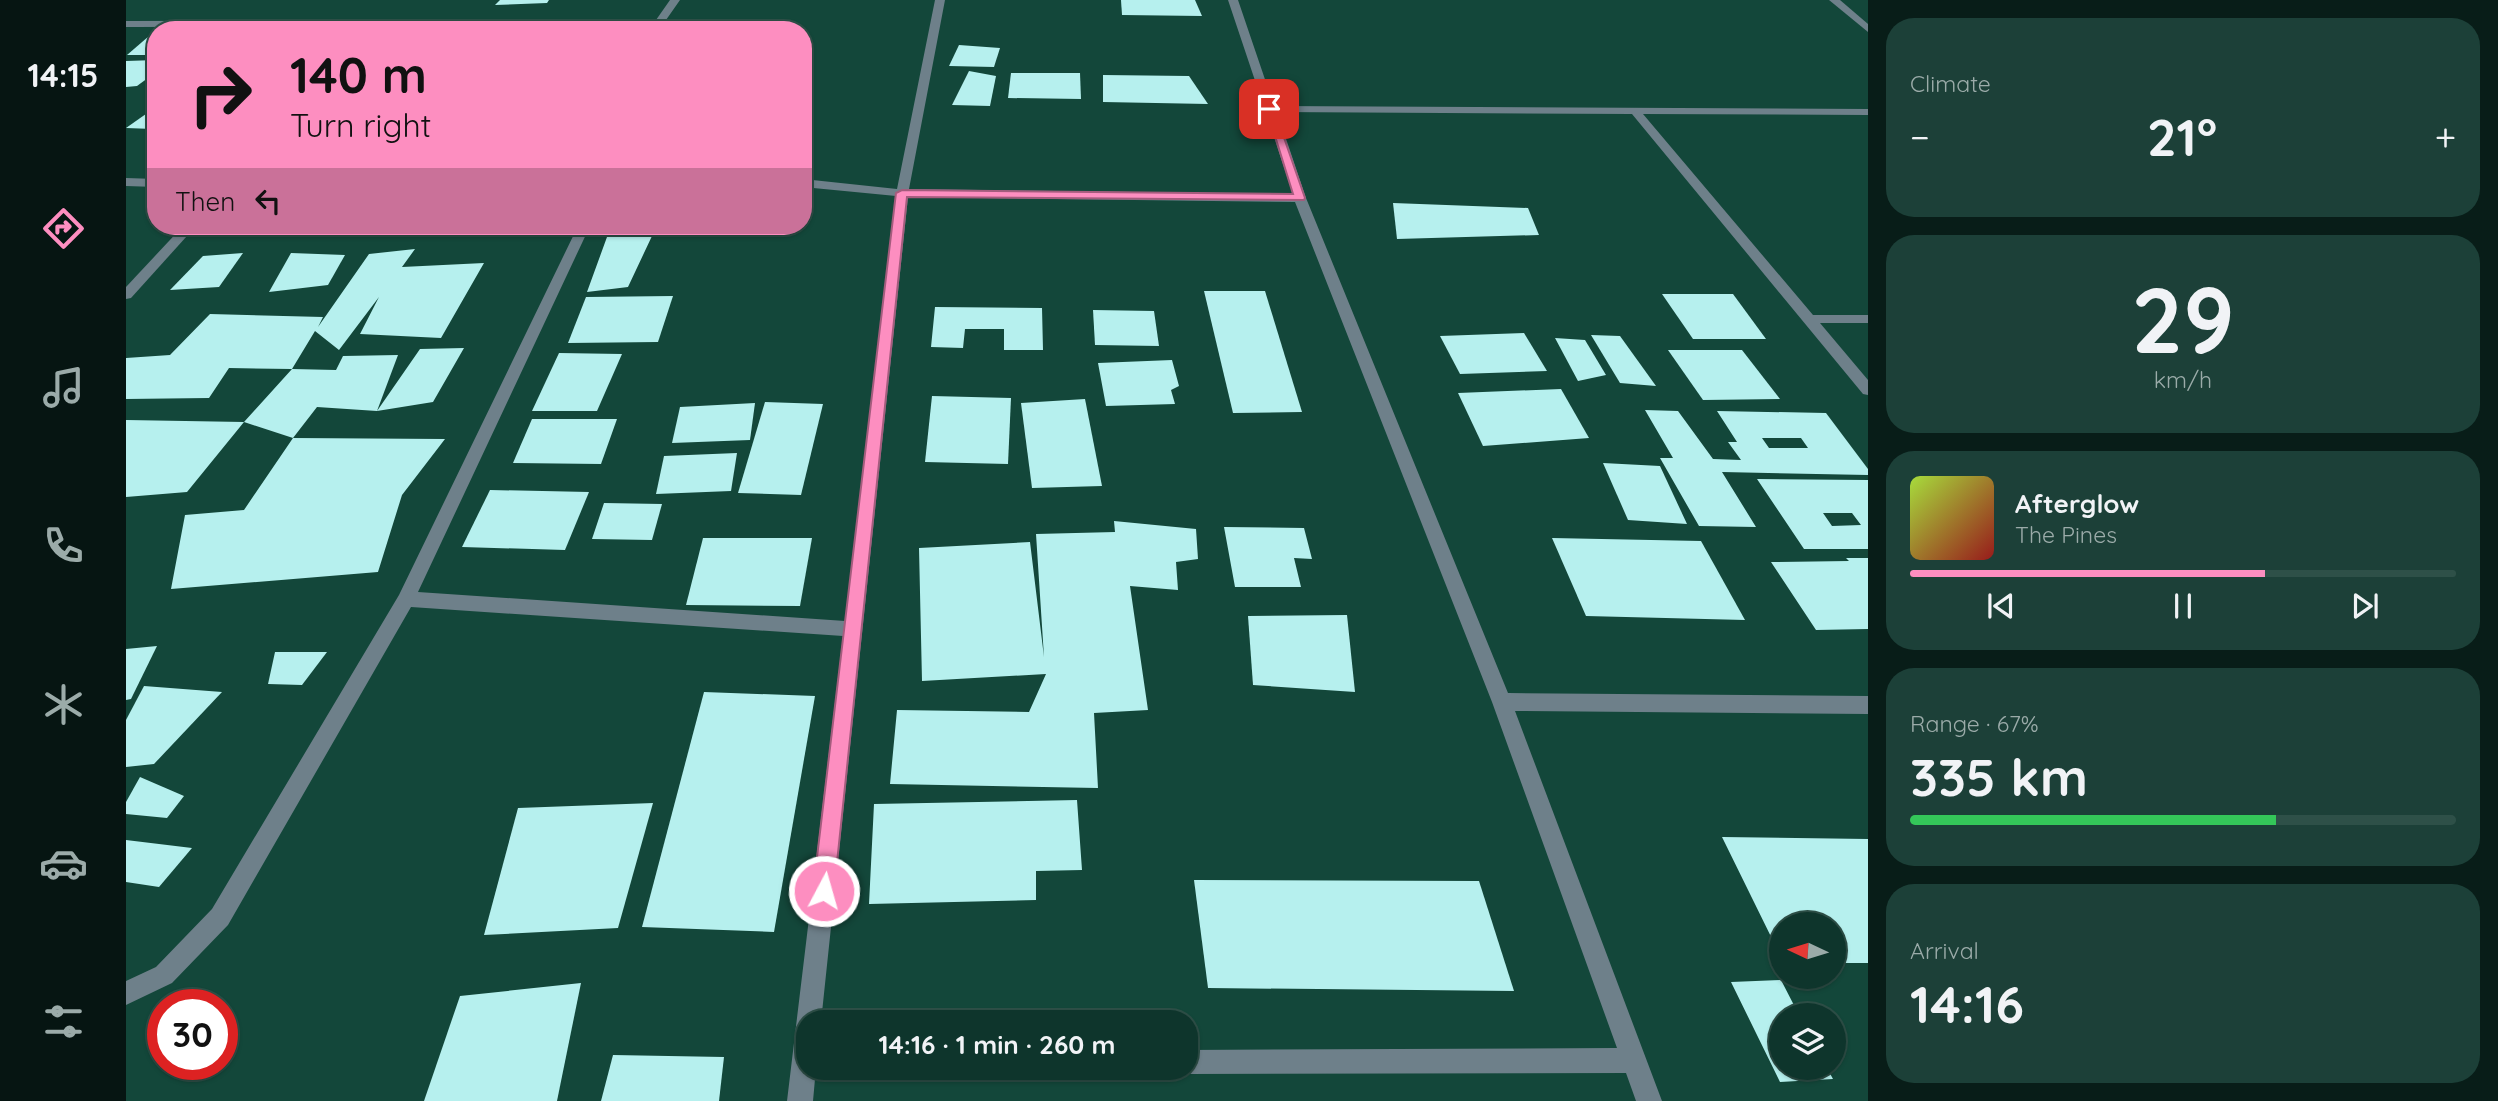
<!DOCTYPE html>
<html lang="en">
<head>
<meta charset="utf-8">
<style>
  :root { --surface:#0e352c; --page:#1c4038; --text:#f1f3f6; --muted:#9baba9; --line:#2e5048; --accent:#fd8ec0 }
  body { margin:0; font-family:Quicksand,sans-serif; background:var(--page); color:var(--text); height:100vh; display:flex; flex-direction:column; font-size:26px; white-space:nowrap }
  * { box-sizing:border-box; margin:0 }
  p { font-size:23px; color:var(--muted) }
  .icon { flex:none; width:38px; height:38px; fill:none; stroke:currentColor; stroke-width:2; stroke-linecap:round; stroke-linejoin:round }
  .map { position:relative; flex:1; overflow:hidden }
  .details { display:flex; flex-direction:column; gap:18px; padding:18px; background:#081d18; width:630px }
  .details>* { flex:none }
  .banner { position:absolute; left:21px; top:21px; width:665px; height:214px; border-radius:28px; box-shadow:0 2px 5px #0004,0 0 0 2px var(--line); background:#fd8ec0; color:#111; overflow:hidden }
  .needle { width:46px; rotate:274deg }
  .tools { position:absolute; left:1643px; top:912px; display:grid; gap:14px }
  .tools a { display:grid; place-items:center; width:77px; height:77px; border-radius:50%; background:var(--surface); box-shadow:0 2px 5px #0004,0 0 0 2px var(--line); font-size:35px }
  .speed { position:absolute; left:21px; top:989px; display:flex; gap:14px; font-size:35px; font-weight:700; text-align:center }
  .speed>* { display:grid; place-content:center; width:91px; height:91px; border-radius:50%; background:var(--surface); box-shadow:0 2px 5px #0004,0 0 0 2px var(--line); line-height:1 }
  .speed .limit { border:10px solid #d22; background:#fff; color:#111 }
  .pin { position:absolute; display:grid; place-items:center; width:60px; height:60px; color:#fff; margin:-30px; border-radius:14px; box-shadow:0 4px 10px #0006 }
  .me { position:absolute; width:77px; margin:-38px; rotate:6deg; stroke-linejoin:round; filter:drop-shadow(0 0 5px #0008) }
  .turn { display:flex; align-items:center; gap:24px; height:147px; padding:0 28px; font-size:32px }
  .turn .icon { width:91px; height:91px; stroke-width:2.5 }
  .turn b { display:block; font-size:49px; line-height:60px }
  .then { display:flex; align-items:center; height:66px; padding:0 28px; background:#0003; gap:14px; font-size:26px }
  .big { font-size:52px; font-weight:800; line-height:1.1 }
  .details .widget { flex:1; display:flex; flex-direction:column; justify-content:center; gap:10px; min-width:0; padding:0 24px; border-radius:28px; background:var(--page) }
  .details .dial { align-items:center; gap:0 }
  .dial b { font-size:91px; line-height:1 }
  .song { display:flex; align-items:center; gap:21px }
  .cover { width:84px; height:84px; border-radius:10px; background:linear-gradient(135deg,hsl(80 70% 55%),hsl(0 70% 35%)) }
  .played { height:7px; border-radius:4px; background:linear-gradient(90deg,var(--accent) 65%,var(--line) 65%) }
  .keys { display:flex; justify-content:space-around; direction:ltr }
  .heat { display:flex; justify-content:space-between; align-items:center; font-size:38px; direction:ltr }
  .charge { height:10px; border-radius:5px; background:linear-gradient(90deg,#34c759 67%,var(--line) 0) }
  .trip { position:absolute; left:670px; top:1010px; width:402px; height:70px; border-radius:28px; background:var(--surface); box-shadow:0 2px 5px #0004,0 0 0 2px var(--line); font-weight:800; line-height:70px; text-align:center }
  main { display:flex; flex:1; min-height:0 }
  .tabs { display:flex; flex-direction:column; width:126px; justify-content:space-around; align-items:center; background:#061512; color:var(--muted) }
  .tabs .icon { width:49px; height:49px }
  .tabs .selected { color:var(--accent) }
  .tabs b { font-size:32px; color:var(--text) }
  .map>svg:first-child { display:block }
  .building { fill:#b6f0ee; fill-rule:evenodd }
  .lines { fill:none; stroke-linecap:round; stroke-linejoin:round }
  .minor { fill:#6e808a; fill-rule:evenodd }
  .route { fill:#fd8ec0; stroke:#a45c7d; stroke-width:2 }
</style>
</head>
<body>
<main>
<nav class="tabs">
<b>14:15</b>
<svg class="icon selected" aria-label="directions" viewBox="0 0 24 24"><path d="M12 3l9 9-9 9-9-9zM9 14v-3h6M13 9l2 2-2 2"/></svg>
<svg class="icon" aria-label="music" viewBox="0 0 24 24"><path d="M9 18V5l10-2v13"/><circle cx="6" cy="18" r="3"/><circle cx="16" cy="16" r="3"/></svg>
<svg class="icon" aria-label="phone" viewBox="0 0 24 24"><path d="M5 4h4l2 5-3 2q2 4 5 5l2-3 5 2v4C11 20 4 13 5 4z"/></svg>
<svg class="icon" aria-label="climate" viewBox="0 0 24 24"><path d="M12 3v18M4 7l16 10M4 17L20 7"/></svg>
<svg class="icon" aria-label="car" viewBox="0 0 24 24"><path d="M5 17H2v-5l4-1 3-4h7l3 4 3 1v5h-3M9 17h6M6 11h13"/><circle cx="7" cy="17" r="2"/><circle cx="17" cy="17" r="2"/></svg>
<svg class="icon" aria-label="filters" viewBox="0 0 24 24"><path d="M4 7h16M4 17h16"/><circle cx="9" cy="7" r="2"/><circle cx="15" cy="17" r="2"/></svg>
</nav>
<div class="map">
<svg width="1742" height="1101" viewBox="0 0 1742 1101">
  <rect width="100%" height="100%" fill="#13473a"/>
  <g class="building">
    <path d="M374 0H423L421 3 369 5Z"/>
    <path d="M995 0H1069L1076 16 996 15Z"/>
    <path d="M30 30V55H1Z"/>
    <path d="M833 45 874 48 868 67 823 66Z"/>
    <path d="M30 60V72L11 86 0 87V61Z"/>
    <path d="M843 71 870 76 864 106 826 105Z"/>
    <path d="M885 73H954L955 99 882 98Z"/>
    <path d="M977 75 1063 76 1082 104 977 102Z"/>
    <path d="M27 109H30V127L27 129 0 128Z"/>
    <path d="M1267 203 1402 208 1413 235 1271 239Z"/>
    <path d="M485 226H563L562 229 526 236 502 287 461 292Z"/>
    <path d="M289 249 276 267 358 263 315 338 234 334 253 297 213 350 189 331 166 369 103 368 83 398 0 399V358L44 355 84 314 197 317 192 327 243 254Z"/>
    <path d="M117 253 93 287 44 290 77 256Z"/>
    <path d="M165 253 219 255 202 285 143 292Z"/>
    <path d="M1078 291H1139L1176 412 1107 413Z"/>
    <path d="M1536 294H1607L1640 339H1567Z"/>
    <path d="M547 296 532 342 442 343 460 297Z"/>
    <path d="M809 307 916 308 917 350H878V329H839L837 348 805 347Z"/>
    <path d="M967 310 1028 311 1033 346 969 345Z"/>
    <path d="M1398 333 1421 371 1334 374 1314 336Z"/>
    <path d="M1465 335 1494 336 1530 386 1494 383Z"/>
    <path d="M1429 338 1459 340 1480 375 1452 381Z"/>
    <path d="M338 348 307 402 251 411 191 407 167 438 118 422 61 492 0 497V420L118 422 166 369 210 370 217 356 272 355 251 411 294 349Z"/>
    <path d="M1542 350H1616L1654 399 1577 400Z"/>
    <path d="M433 353 496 354 471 411H406Z"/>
    <path d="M1046 360 1053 386 1045 390 1049 404 980 406 972 363Z"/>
    <path d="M1435 389 1463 438 1357 446 1332 393Z"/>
    <path d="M806 396 885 398 882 464 799 462Z"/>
    <path d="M959 399 976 486 906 488 895 403Z"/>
    <path d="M639 402 697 404 675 495 612 493Z"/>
    <path d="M629 403 624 440 546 443 554 407Z"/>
    <path d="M1519 410 1552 411 1587 459 1615 460 1602 442H1611L1591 411 1700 413 1742 469V475L1596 472 1630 527 1573 526 1534 458H1547ZM1636 438H1675L1682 448H1643Z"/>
    <path d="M406 419H491L475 464 387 463Z"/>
    <path d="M167 438 319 439 276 495 252 572 45 589 59 515 118 510Z"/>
    <path d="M611 453 605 491 530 494 538 456Z"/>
    <path d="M1477 463 1534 466 1561 524 1502 520Z"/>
    <path d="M1631 479 1742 480V549H1678ZM1697 513H1726L1735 525 1706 526Z"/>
    <path d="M364 490 463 492 439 550 336 547Z"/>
    <path d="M478 503 536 504 526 540 466 539Z"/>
    <path d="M988 521 1070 529 1072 559 1050 562 1052 590 1004 586 1022 710 968 713 972 788 764 784 771 710 903 712 920 674 796 681 793 548 904 542 918 657 910 534 989 532Z"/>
    <path d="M1098 527 1178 528 1186 559 1168 558 1175 587H1109Z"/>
    <path d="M577 538H686L674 606 560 605Z"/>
    <path d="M1426 538 1575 541 1619 620 1460 616Z"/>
    <path d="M1720 558H1742V629L1690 630 1645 562 1723 561Z"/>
    <path d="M1221 615 1229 692 1127 685 1122 616Z"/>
    <path d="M31 646 5 699 0 700V649Z"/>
    <path d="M149 652H201L176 685 142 684Z"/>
    <path d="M18 686 96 692 28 764 0 767V720Z"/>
    <path d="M578 692 689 696 648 932 516 927Z"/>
    <path d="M14 777 58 796 41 818 0 814V802Z"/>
    <path d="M951 800 956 870 910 871V900L743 904 748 804Z"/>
    <path d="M527 803 492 928 358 935 392 808Z"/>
    <path d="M1596 837 1742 839V963H1708V924H1656V959Z"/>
    <path d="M0 840 66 848 33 887 0 882Z"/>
    <path d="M1068 880 1353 881 1388 991 1082 988Z"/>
    <path d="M1655 980 1673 1015H1656V1068H1701L1707 1079 1654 1082 1605 982Z"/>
    <path d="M455 983 431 1101H298L334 996Z"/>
    <path d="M487 1055 598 1057 593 1101H475Z"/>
  </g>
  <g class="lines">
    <g class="minor">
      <path d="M544 0H554L533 30H523L526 26 0 27V21L530 20Z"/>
      <path d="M809 0H819L783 189 1167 194 1102 0H1112L1148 106 1742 109V115L1517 114 1687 315H1742V323H1694L1742 380V395L1737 394 1506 114 1151 112 1180 198 1382 693 1742 696V714L1389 711 1536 1101H1510L1500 1073 1060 1074 1050 1068H1060V1050L1491 1048 1366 702 1169 202 782 197 695 1022H682V1068H690L687 1101H661L717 636 285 607 102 925 46 983 0 1005V981L30 967 86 909 273 595 452 226H464L292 592 719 621 770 196 677 187V179L771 189Z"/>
      <path d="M1703 0H1714L1742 24V32Z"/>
      <path d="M0 178 30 179V187L0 186Z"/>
      <path d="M57 226H70L5 298 0 299V287Z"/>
    </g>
  </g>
  <path class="route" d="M1140 107 1148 109 1179 198 1178 200 781 197 708 891 705 898 698 901 690 898 687 891 770 193 776 190 1167 194Z"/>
</svg>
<div class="tools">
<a><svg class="needle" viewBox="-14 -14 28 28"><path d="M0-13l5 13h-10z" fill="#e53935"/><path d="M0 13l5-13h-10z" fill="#9baba9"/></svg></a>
<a><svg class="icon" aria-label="layers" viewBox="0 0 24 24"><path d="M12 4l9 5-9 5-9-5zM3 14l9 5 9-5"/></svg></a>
</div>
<div class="speed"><div class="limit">30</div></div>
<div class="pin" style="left:1143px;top:109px;background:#d93025"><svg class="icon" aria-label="arrive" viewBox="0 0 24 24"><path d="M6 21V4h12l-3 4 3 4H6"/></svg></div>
<svg class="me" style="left:698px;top:891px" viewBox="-20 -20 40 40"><circle r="17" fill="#fd8ec0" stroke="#fff" stroke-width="3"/><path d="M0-11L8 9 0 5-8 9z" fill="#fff"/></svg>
<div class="trip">14:16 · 1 min · 260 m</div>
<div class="banner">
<div class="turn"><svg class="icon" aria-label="right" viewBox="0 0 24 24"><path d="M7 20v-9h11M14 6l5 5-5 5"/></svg><div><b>140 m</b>Turn right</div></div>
<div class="then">Then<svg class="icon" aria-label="left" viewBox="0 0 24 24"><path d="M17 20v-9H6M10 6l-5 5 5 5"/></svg></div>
</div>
</div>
<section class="details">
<div class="widget"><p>Climate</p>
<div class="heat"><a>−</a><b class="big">21°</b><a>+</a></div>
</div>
<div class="widget dial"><b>29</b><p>km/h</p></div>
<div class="widget">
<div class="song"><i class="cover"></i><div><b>Afterglow</b><p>The Pines</p></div></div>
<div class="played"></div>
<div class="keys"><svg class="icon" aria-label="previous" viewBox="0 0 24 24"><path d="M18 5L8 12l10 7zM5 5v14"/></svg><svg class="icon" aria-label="pause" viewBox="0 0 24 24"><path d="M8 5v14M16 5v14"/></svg><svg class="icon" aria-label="next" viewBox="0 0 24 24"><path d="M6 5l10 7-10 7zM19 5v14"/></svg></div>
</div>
<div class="widget"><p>Range · 67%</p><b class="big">335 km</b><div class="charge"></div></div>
<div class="widget"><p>Arrival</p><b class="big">14:16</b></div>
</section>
</main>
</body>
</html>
